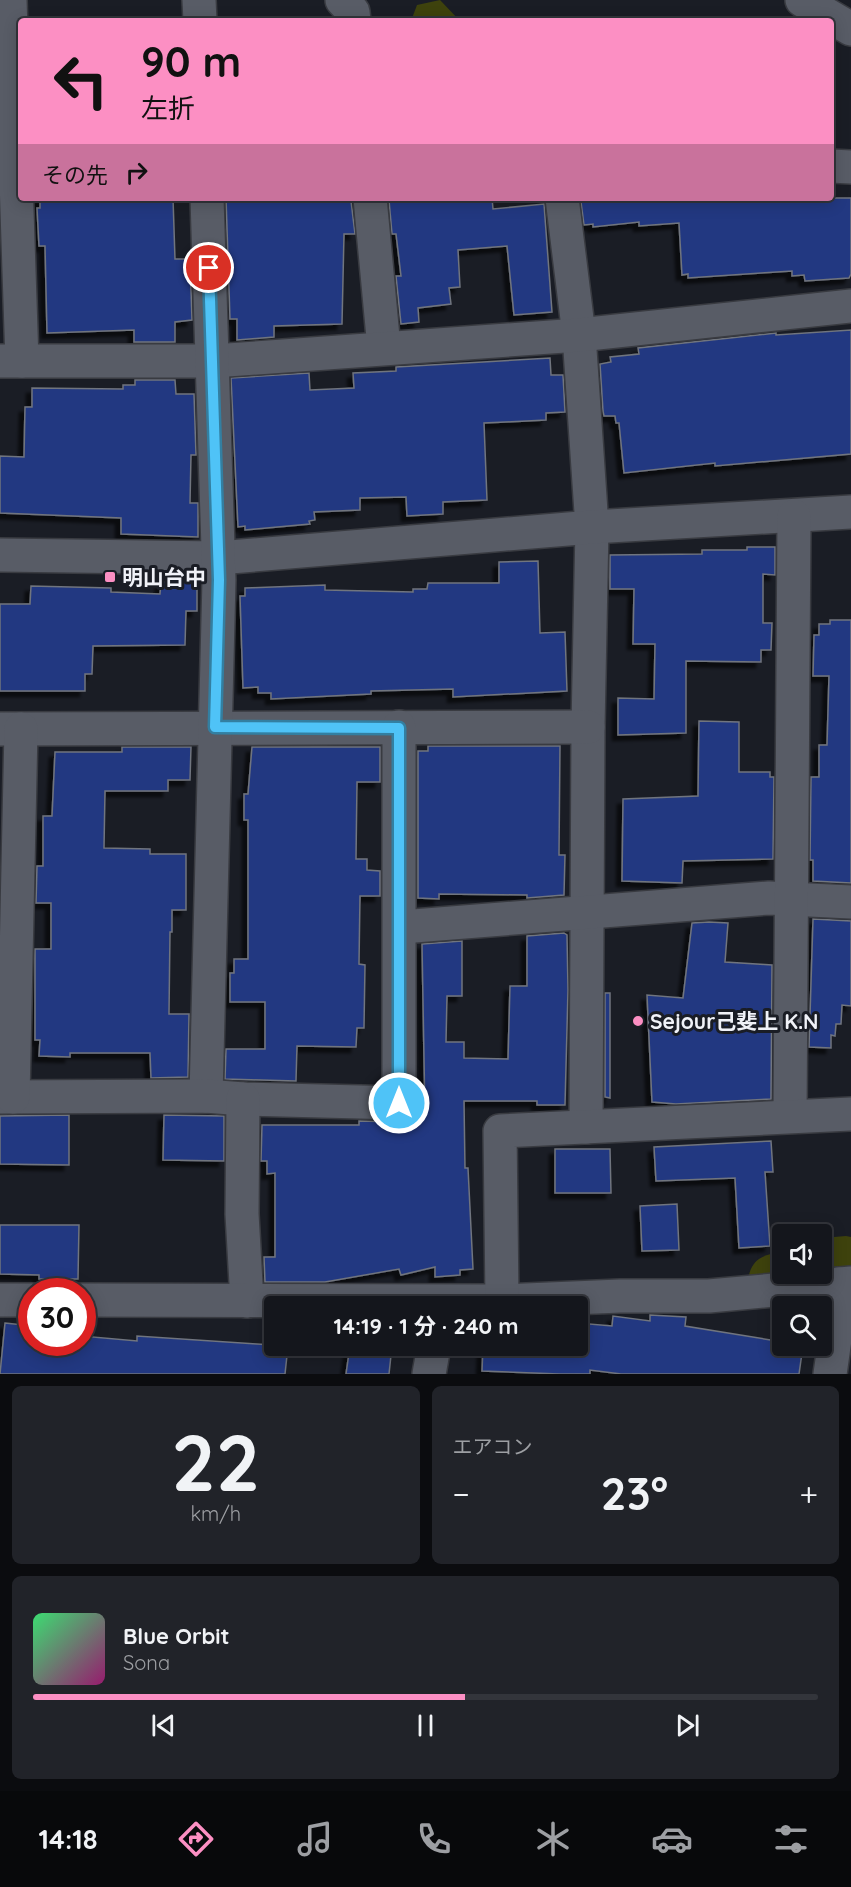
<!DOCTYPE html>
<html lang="ja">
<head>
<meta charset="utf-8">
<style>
  :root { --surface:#14161c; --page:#212329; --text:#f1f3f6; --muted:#9d9fa3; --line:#33353b; --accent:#fc8fc3 }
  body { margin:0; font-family:Quicksand,"Noto Sans JP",sans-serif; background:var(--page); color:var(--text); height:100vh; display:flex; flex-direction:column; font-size:22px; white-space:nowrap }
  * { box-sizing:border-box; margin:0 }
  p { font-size:20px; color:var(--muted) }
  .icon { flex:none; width:33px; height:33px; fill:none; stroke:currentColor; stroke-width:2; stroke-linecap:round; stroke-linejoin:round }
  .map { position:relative; height:1374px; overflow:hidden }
  .drawer { display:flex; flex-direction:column; gap:12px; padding:12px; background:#0b0c0f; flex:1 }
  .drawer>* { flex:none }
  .banner { position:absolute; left:18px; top:18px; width:816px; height:183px; border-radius:6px; box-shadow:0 3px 15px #0003,0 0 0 2px var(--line); background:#fc8fc3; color:#111; overflow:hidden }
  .buttons { position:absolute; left:772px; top:1224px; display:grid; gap:12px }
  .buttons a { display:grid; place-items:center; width:60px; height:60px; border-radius:6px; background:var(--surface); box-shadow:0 3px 15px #0003,0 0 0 2px var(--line); font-size:30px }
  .speed { position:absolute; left:18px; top:1278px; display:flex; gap:12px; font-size:30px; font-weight:700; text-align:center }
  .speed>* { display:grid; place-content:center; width:78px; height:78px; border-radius:50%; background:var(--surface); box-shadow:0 3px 15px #0003,0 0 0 2px var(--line); line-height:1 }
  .speed .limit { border:9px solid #d22; background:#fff; color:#111 }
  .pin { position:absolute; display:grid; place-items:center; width:51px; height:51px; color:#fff; margin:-26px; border:3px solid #fff; border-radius:50%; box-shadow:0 2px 6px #0007 }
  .me { position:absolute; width:66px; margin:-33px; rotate:0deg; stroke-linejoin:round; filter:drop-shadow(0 0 4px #0008) }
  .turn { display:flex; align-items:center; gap:21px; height:126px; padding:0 24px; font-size:27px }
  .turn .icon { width:78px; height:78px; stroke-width:2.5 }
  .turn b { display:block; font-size:42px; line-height:51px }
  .then { display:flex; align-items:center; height:57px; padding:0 24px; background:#0003; gap:12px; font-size:22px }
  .big { font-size:45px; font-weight:700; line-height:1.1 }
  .drawer .card { flex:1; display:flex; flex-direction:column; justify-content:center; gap:9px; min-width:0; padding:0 21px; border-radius:9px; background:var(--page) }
  .drawer .dial { align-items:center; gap:0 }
  .dial b { font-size:78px; line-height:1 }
  .song { display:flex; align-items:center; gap:18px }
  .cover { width:72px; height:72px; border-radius:9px; background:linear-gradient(135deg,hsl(140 70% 55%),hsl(320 70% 35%)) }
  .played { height:6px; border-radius:3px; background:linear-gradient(90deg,var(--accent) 55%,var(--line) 55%) }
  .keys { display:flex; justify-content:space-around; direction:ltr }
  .heat { display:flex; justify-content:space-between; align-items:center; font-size:33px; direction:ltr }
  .drawer .tiles { flex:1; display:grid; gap:12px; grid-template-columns:1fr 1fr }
  .card:last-child { grid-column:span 2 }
  .trip { position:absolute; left:264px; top:1296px; width:324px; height:60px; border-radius:6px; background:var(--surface); box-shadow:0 3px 15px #0003,0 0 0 2px var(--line); font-weight:700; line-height:60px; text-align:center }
  .tab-bar { display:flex; height:96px; justify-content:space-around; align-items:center; background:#08090b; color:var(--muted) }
  .tab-bar .icon { width:42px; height:42px }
  .tab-bar .active { color:var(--accent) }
  .tab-bar b { font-size:27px; color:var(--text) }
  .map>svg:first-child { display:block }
  .green { fill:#3e420d }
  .building { fill:#233981; stroke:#70747e; stroke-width:1.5; filter:url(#shadow) }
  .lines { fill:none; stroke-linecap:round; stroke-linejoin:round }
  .minor-casing { stroke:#393b41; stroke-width:36 }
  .minor { stroke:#585c66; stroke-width:33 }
  .route-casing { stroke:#337fa1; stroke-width:15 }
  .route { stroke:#4fc3f7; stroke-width:10 }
  .poi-dot { fill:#fc8fc3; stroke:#1a1d25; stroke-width:2 }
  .labels { text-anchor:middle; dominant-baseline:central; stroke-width:6; stroke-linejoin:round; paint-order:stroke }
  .poi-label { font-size:21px; font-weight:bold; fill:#f0f2f8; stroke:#1a1d25; text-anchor:start }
</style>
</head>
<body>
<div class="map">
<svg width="851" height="1374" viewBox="0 0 851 1374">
  <defs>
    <filter id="shadow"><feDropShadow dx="-5.5" dy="5.5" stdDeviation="1.5" flood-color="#0009"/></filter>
  </defs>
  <rect width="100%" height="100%" fill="#1a1d25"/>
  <g class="green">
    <path d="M440 0 460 21H411L417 5Z"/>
    <path d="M846 1236 851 1237V1270L822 1273V1238Z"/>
    <path d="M783 1251V1274L748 1280C751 1258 764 1255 783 1251Z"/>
  </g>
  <g class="building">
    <path d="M40 198H173L175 259H190L192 320 175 322V342H134V330L47 333 45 246H39L37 208H40Z"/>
    <path d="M226 198H344V201H351L355 234H344L342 324 274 326V337L237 340V319H230Z"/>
    <path d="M394 198H492L493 209 544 204 552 312 514 315 507 246 458 250 460 287 449 288 451 304 418 308 419 322 401 324 396 276H401L396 234H392L389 200Z"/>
    <path d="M618 198H851V274L849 278 805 281 804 275 792 276V271L688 278V274L682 275 679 223 639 226V222L593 227V224L584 225 581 202Z"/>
    <path d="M851 330V454L715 466V463L624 473 619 423H616L615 416H604L603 411 600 364 611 362 610 357 639 354 638 348 776 333V335Z"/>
    <path d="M550 358 551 375H563L565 412 546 413V420L484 423 487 500 443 502V514L407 516 406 497 360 498V510L314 512 315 520 309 521 310 524 245 530V526L238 527 231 378 309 373 310 390 354 388 353 373 396 371V367Z"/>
    <path d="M135 380H175L176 394H194L196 455H191L190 503H198V537L121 534V518L0 513V456L24 457 25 407H32V388L123 389V385H135Z"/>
    <path d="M747 547H775V575L763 574V623H772L771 650H761V662L686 661V733L618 735V698L654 699 655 644H633L634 589H610V555L702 554V550H747Z"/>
    <path d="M538 561 540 633 565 632 567 691 453 697V689L371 691V694L271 699V693H258V687L243 688 240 596H245V588L325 585V590L413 592V589H427L428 583H499V562Z"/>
    <path d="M161 582H197V611H186L185 645 93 646 92 674H85V691H0V604H30L31 586 111 588V592L160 594Z"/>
    <path d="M830 620H851V883L813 881V860H810L811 777H819V745H827L829 676H813L814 635H819V624H830Z"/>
    <path d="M699 721 739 722V772H770V777H774L773 859 683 861 682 883 622 881 623 799 698 796Z"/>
    <path d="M428 746H560L559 855H565L564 895 527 898V895L439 894V899L418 898V751H428Z"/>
    <path d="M122 747H191L190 780H168V791H105L104 848 150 849V854H186V910H172V932H170L169 1014H189L188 1077 151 1078 150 1053H70V1057L39 1056 40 1040H35V949H51V903H36L37 866H43V816H52L55 752H122Z"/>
    <path d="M252 747H380V782H357L356 859H367V870L380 871V896H360L359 964 365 965 364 1028H357L356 1047 297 1046 296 1081 225 1079 226 1049H265V1002H230V973H234V959H248V820H244V794H248Z"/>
    <path d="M813 919 851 921V1006L842 1005 841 1024H836L835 1036 831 1035V1048L809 1047Z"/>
    <path d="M709 922 728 923 725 962 772 965 771 1099 676 1104 652 1102 647 995 683 998 692 923Z"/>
    <path d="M564 933 567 935 568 990 565 1105H537V1101H464L465 1168H468L473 1269 460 1270V1275L435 1277V1267L401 1275 399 1269 325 1282H265L264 1257H275V1173L267 1174V1161H261L262 1125H359V1121L399 1122 412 1116H425L422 944 462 941V996H447L446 1042H464V1058L508 1059 510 986H527V936Z"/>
    <path d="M605 993H610V1098L605 1097Z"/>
    <path d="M69 1115V1165L0 1164V1116Z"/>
    <path d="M164 1115 224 1116V1161L163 1160Z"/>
    <path d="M771 1141 773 1172H765L770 1246 739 1248 735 1178 656 1181 654 1147Z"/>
    <path d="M555 1149H610L611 1193H555Z"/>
    <path d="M677 1204 679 1250 642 1251 640 1206Z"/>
    <path d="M0 1225H79L78 1279H39V1275L0 1274Z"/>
    <path d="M650 1315 686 1317 685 1326 783 1342V1346H803L799 1374H621L590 1370V1374H559L482 1371 483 1346H578V1323L612 1326 613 1316 650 1321Z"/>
    <path d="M5 1323 32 1326V1342H82V1336L137 1341V1336L288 1346 285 1374H0Z"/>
    <path d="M350 1346H392L389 1374H346Z"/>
  </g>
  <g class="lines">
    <g class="minor-casing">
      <g id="minor">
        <path d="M10 0 22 361"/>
        <path d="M199 0 200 21"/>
        <path d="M342 0 353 12 354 21"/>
        <path d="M802 0 851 29"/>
        <path d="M831 166 851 167"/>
        <path d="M370 198 384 348"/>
        <path d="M562 198 579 335 592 527 588 727 586 1127"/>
        <path d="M0 361H213L579 335 851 306"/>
        <path d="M0 555 218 558 592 527 851 512"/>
        <path d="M0 729 588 727"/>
        <path d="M401 927 769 898 851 902"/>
        <path d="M206 1096 219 580 207 198"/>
        <path d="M0 1097 206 1096 243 1099 399 1103V727"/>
        <path d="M13 1097 21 729"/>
        <path d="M243 1099 242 1214 247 1301"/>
        <path d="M790 1116 794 516"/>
        <path d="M0 1300H32"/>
        <path d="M82 1300 502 1301 620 1296H709L851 1283"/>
        <path d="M502 1301 500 1131 851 1114"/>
        <path d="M429 1374 434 1346"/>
        <path d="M830 1374 839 1311V1284"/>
      </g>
    </g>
    <use href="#minor" class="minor"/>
  </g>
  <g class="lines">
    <g class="route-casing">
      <path id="route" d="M209 268 219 580 215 727 399 728V1103"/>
    </g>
    <use href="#route" class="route"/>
  </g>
  <g class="poi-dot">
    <rect x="104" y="571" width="12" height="12" rx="3"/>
    <circle cx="638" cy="1021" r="6"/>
  </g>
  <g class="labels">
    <g class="poi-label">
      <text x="122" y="577">明山台中</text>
      <text x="650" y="1021">Sejour己斐上 K.N</text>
    </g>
  </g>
</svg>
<div class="buttons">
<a><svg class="icon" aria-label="sound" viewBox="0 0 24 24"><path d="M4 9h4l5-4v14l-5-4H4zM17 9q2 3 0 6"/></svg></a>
<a><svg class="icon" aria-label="search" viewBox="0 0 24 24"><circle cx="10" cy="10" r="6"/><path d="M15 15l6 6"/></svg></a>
</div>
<div class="speed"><div class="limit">30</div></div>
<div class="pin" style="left:209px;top:268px;background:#d93025"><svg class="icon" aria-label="arrive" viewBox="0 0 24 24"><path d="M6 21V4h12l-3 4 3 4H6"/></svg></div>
<svg class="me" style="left:399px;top:1103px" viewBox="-20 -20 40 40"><circle r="17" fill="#4fc3f7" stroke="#fff" stroke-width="3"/><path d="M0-11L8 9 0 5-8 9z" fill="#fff"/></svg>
<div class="trip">14:19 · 1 分 · 240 m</div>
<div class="banner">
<div class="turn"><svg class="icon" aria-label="left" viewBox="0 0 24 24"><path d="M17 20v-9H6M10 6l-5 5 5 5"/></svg><div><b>90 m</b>左折</div></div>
<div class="then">その先<svg class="icon" aria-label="right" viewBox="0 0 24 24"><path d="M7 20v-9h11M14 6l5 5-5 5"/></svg></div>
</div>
</div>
<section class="drawer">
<div class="tiles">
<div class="card dial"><b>22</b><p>km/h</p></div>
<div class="card"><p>エアコン</p>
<div class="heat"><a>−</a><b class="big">23°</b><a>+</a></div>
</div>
<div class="card">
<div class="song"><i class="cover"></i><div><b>Blue Orbit</b><p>Sona</p></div></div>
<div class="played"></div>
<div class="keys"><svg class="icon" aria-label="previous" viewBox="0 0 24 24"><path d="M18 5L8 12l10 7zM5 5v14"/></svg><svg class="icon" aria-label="pause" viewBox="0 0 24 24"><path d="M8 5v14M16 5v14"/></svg><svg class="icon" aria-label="next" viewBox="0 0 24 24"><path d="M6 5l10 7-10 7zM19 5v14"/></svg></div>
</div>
</div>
</section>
<nav class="tab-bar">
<b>14:18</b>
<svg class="icon active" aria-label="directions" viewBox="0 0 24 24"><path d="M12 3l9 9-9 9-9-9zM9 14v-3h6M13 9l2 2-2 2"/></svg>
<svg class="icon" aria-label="music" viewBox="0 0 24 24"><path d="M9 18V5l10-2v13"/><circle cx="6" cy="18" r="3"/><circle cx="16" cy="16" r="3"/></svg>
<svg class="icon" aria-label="phone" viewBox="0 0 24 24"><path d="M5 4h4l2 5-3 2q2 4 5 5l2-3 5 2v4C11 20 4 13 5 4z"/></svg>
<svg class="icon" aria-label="climate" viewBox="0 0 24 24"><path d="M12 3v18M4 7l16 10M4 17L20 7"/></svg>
<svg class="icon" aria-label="car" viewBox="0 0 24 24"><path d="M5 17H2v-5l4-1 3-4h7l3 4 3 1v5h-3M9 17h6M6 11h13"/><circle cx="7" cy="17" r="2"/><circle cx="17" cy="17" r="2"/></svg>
<svg class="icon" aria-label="filters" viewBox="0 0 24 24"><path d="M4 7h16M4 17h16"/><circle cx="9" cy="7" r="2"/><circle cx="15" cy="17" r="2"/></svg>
</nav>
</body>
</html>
